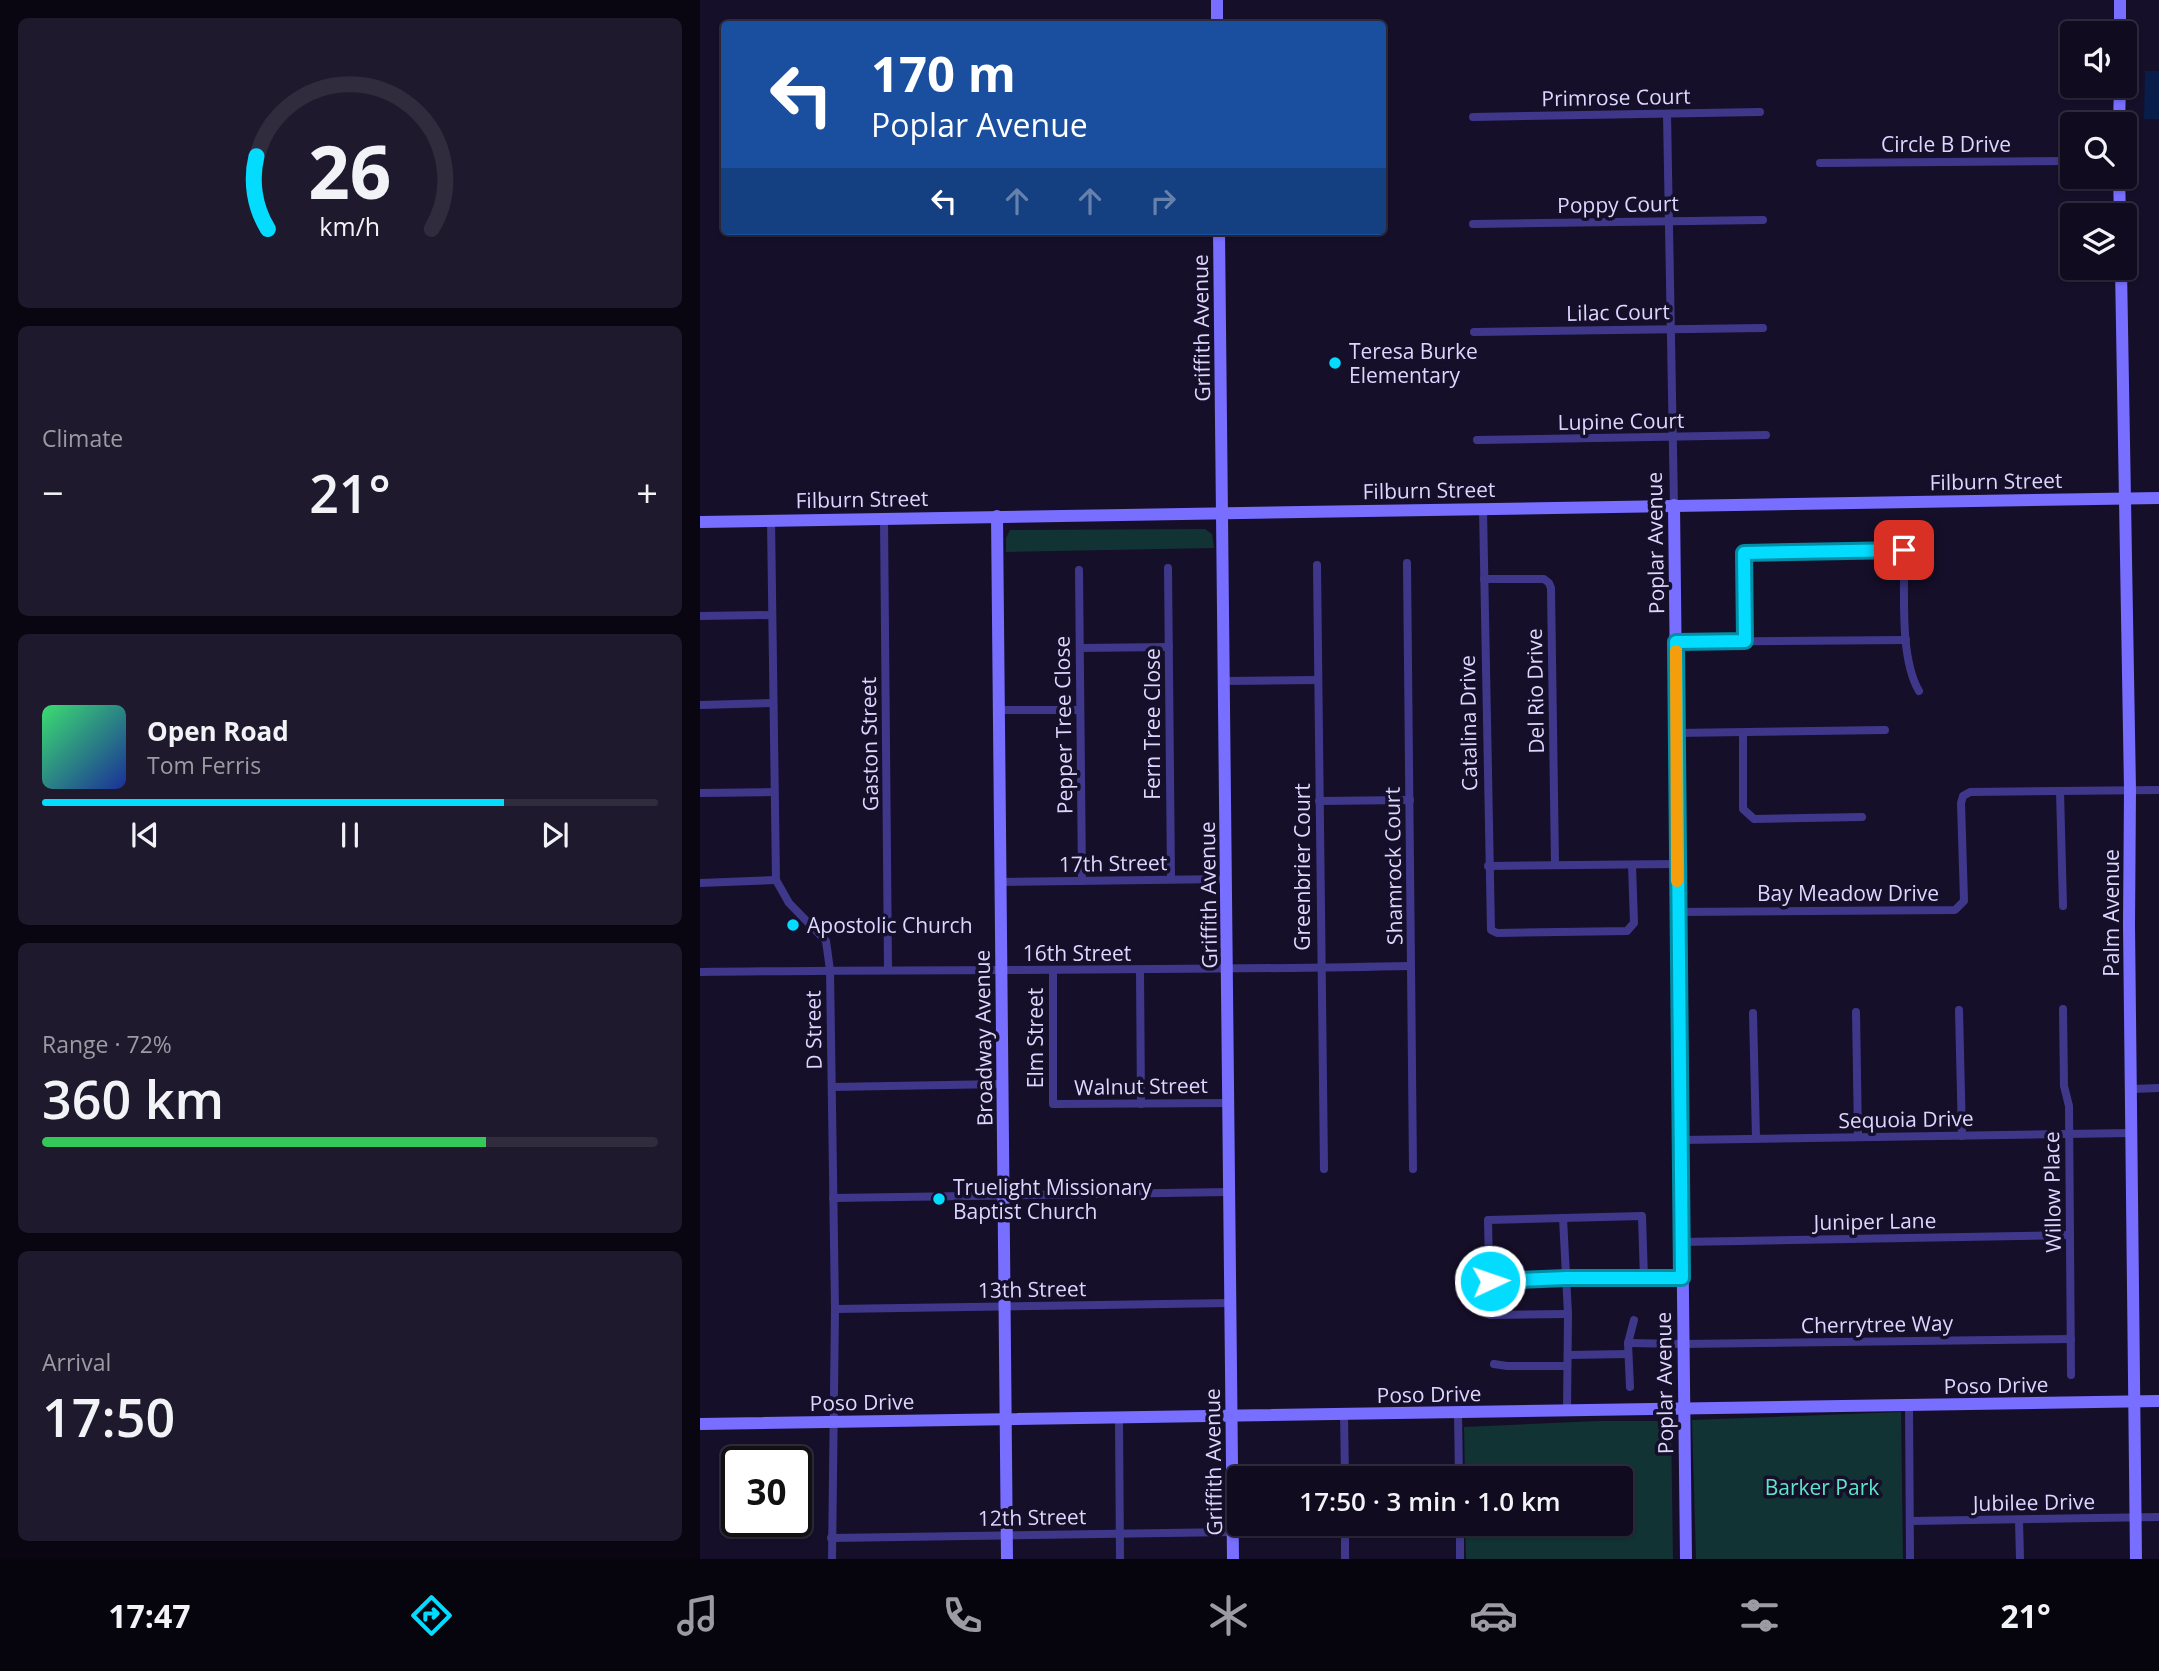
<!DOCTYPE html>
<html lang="en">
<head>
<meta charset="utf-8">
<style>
  :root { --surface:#100b1f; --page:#1e192c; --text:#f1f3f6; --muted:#9c9ba4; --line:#302b3d; --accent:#03dbff }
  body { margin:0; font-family:"Open Sans",sans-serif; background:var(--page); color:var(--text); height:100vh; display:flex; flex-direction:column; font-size:26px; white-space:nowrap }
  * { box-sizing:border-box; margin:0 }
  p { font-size:23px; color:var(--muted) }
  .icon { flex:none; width:38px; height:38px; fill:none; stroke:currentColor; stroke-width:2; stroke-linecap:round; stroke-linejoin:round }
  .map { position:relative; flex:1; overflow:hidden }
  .side { display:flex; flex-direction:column; gap:18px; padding:18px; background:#090611; width:700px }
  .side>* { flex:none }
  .hud { position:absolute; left:21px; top:21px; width:665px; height:214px; border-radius:7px; box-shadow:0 2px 5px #0004,0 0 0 2px var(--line); background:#1a4fa0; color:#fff; overflow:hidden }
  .fabs { position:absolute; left:1360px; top:21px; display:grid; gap:14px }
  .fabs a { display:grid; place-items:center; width:77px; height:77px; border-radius:7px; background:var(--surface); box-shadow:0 2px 5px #0004,0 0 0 2px var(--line); font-size:35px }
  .speed { position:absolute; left:21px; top:1446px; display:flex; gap:14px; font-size:35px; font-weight:700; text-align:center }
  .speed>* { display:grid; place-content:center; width:91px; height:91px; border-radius:50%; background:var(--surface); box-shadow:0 2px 5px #0004,0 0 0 2px var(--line); line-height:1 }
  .speed .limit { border:4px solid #111; border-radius:10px; background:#fff; color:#111 }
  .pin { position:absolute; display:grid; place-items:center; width:60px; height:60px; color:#fff; margin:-30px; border-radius:14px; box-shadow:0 4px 10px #0006 }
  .me { position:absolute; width:77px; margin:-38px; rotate:87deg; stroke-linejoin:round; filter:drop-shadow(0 0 5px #0008) }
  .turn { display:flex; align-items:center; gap:24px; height:147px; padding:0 35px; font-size:32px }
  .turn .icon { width:91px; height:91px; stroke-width:2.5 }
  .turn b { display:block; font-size:49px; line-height:60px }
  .lanes { display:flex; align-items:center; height:66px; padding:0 35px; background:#0003; justify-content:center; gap:35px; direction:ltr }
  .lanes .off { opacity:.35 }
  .big { font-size:52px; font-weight:600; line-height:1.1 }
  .side .widget { flex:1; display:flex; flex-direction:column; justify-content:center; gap:10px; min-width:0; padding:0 24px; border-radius:10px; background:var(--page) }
  .side .dial { align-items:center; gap:0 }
  .dial svg { height:182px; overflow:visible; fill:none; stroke:var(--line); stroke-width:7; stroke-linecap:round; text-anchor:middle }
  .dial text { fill:var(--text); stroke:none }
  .song { display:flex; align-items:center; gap:21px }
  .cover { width:84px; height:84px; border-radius:10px; background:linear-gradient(135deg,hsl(140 70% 55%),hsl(230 70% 35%)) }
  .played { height:7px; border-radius:4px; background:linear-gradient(90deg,var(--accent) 75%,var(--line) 75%) }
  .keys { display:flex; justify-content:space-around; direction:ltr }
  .heat { display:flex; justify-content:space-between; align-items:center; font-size:38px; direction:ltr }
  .charge { height:10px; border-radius:5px; background:linear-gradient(90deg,#34c759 72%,var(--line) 0) }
  .trip { position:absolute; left:527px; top:1466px; width:406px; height:70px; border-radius:7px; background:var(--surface); box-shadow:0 2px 5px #0004,0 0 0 2px var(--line); font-weight:600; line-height:70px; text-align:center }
  .tab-bar { display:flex; height:112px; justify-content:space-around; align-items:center; background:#06040c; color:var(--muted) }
  .tab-bar .icon { width:49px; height:49px }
  .tab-bar .selected { color:var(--accent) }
  .tab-bar b { font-size:32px; color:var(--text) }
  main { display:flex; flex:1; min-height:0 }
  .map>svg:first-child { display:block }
  .green { fill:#123333 }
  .water { fill:#081d49 }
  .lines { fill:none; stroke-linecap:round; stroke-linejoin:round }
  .street { stroke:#3f388a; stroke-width:8 }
  .secondary { stroke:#786eff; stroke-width:12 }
  .route-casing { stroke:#028ea6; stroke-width:18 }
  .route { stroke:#03dbff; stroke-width:12 }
  .slow { stroke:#f59e0b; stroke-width:12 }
  .poi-dot { fill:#03dbff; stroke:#150f29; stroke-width:2.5 }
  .labels { text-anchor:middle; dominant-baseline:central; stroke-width:7; stroke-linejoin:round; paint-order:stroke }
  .street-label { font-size:21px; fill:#ddd7ff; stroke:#150f29 }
  .poi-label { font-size:21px; fill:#ddd7ff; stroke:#150f29; text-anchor:start }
  .park-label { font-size:21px; fill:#5ce5c9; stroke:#150f29 }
</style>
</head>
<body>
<main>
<section class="side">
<div class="widget dial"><svg viewBox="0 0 100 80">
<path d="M14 69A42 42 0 1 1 86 69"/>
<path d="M14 69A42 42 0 0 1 9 37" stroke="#03dbff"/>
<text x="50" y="56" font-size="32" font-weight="700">26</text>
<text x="50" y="72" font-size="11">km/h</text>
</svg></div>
<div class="widget"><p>Climate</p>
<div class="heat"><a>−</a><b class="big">21°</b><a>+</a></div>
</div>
<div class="widget">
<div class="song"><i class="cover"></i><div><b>Open Road</b><p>Tom Ferris</p></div></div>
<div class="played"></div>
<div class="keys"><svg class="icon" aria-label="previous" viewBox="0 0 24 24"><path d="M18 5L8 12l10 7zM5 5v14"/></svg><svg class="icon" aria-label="pause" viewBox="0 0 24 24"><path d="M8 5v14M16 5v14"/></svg><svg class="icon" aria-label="next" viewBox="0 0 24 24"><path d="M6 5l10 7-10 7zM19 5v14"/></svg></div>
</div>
<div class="widget"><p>Range · 72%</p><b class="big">360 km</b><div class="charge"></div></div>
<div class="widget"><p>Arrival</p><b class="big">17:50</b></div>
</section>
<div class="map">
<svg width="1459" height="1559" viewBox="0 0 1459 1559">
  <rect width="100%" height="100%" fill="#150f29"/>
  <g class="green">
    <path d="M505 529 512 534 514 548 306 552V538L310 530Z"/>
    <path d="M1201 1412 1203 1559H996L992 1420Z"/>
    <path d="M898 1421H971L973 1559H766L765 1524H920V1479H765L764 1427Z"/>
  </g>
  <path class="water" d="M1445 71H1459V119H1444Z"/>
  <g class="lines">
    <g class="street">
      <path d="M967 114 974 505"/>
      <path d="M773 117 1060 112"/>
      <path d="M1120 163 1372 161"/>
      <path d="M773 224 1063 220"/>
      <path d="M774 332 1063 328"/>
      <path d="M777 440 1066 435"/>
      <path d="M783 509 791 930 797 933 927 931 934 923 932 865"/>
      <path d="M184 518 188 969"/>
      <path d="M71 520 76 880 89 903 126 941 130 970 135 1309 132 1559"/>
      <path d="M707 563 713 1169"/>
      <path d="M617 565 624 1169"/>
      <path d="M468 568 471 879"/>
      <path d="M379 570 382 881"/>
      <path d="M784 579H844L849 583 851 588 855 865"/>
      <path d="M0 616 72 615"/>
      <path d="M1045 641 1044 553 1204 550C1205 590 1199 657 1219 691"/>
      <path d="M976 642 1206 640"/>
      <path d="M380 648 469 647"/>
      <path d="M525 681 618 680"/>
      <path d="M0 705 73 703"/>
      <path d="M299 710H380"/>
      <path d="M976 733 1185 730"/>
      <path d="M1043 733V809L1054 819 1162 817"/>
      <path d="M1360 791 1363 906"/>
      <path d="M0 793 74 792"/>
      <path d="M619 801 710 800"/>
      <path d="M788 866 977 864"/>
      <path d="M300 882 526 879"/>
      <path d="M0 883 76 880"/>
      <path d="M978 912 1255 910 1264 901 1261 803 1263 796 1270 792 1459 790"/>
      <path d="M353 971V1104L528 1103"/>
      <path d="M440 971 441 1104"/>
      <path d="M0 972C237 969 474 971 711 966"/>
      <path d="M1363 1009 1364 1086 1369 1106 1371 1375"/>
      <path d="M1259 1010 1262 1136"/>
      <path d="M1156 1012 1158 1137"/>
      <path d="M1053 1013 1056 1138"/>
      <path d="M132 1087 302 1084"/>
      <path d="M1431 1089 1459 1088"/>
      <path d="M981 1140 1431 1133"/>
      <path d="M133 1198 529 1192"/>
      <path d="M863 1218 868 1314 867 1411"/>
      <path d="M981 1242 1370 1235"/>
      <path d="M790 1281 866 1278H982"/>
      <path d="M135 1309 530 1303"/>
      <path d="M868 1314 790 1315 788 1220 942 1216 944 1279"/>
      <path d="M928 1343 983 1344 1371 1339"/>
      <path d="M868 1355 928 1354"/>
      <path d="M794 1364 807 1366H867"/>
      <path d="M930 1387 928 1343 934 1320"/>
      <path d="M1209 1405 1210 1559"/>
      <path d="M758 1413 759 1479"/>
      <path d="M644 1414 645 1479"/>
      <path d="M419 1418 420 1559"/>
      <path d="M1319 1520 1320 1559"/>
      <path d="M1210 1521 1459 1517"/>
      <path d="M645 1524V1559"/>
      <path d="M760 1524V1559"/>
      <path d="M645 1527 760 1526"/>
      <path d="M131 1538 533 1532"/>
    </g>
    <g class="secondary">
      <path d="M517 0V24"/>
      <path d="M1420 0V33"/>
      <path d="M1419 124 1420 86"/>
      <path d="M1419 177 1420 215"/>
      <path d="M519 231 533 1559"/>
      <path d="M1421 268 1430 790 1429 925 1436 1559"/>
      <path d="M974 505 986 1559"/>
      <path d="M297 516 307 1559"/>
      <path d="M0 522 1459 498"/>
      <path d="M0 1424 1459 1401"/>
    </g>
  </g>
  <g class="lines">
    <g class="route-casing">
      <path id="route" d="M790 1281 866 1278H982L976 642 1045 641 1044 553 1204 550"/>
    </g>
    <use href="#route" class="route"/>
    <path class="slow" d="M976 651 977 881"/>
  </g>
  <g class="poi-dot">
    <circle cx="635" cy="363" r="7"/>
    <circle cx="93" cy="925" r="7"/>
    <circle cx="239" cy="1199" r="7"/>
  </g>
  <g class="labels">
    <g class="street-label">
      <text transform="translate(916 97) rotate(-1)">Primrose Court</text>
      <text x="1246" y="144">Circle B Drive</text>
      <text transform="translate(918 204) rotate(-1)">Poppy Court</text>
      <text transform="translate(918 312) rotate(-1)">Lilac Court</text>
      <text transform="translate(501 328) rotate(-91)">Griffith Avenue</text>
      <text transform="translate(921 421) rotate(-1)">Lupine Court</text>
      <text transform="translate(1296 481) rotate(-1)">Filburn Street</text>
      <text transform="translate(729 490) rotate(-1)">Filburn Street</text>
      <text transform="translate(162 499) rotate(-1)">Filburn Street</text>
      <text transform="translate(955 543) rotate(-91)">Poplar Avenue</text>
      <text transform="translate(835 691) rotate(-91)">Del Rio Drive</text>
      <text transform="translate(768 723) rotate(-91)">Catalina Drive</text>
      <text transform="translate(452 724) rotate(-90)">Fern Tree Close</text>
      <text transform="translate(363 725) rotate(-91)">Pepper Tree Close</text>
      <text transform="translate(169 744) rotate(-91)">Gaston Street</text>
      <text transform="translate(413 863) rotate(-1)">17th Street</text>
      <text transform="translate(693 866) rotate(-91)">Shamrock Court</text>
      <text transform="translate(602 867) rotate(-90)">Greenbrier Court</text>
      <text x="1148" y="893">Bay Meadow Drive</text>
      <text transform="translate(508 895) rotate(-91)">Griffith Avenue</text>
      <text transform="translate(1411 913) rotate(-90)">Palm Avenue</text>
      <text x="377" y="953">16th Street</text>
      <text transform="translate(113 1030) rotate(-91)">D Street</text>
      <text transform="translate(283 1038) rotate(-91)">Broadway Avenue</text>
      <text transform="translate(335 1038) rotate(-90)">Elm Street</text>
      <text transform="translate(441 1086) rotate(-1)">Walnut Street</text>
      <text transform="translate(1206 1119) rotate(-1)">Sequoia Drive</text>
      <text transform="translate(1352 1192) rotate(-91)">Willow Place</text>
      <text transform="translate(1175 1221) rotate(-1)">Juniper Lane</text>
      <text transform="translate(332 1289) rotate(-1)">13th Street</text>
      <text transform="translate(1177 1324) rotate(-1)">Cherrytree Way</text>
      <text transform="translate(964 1383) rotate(-91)">Poplar Avenue</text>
      <text transform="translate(1296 1385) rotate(-1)">Poso Drive</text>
      <text transform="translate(729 1394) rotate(-1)">Poso Drive</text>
      <text transform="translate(162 1402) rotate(-1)">Poso Drive</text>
      <text transform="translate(513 1462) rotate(-91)">Griffith Avenue</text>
      <text transform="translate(1334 1502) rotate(-1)">Jubilee Drive</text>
      <text transform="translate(332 1517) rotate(-1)">12th Street</text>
    </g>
    <g class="poi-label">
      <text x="649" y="351">Teresa Burke<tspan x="649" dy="24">Elementary</tspan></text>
      <text x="107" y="925">Apostolic Church</text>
      <text x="253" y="1187">Truelight Missionary<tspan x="253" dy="24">Baptist Church</tspan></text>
    </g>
    <g class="park-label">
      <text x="1122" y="1487">Barker Park</text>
    </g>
  </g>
</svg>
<div class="fabs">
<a><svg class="icon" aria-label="sound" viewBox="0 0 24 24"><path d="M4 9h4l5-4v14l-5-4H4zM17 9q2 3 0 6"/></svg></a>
<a><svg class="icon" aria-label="search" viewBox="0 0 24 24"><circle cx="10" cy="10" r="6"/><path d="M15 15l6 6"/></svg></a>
<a><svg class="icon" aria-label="layers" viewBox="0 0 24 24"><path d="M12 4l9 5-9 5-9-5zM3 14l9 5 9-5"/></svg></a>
</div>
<div class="speed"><div class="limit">30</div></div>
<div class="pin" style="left:1204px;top:550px;background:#d93025"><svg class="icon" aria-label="arrive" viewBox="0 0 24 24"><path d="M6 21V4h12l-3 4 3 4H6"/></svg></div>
<svg class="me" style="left:790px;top:1281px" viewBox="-20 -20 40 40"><circle r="17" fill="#03dbff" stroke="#fff" stroke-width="3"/><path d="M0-11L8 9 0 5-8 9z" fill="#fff"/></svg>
<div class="trip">17:50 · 3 min · 1.0 km</div>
<div class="hud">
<div class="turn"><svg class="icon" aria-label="left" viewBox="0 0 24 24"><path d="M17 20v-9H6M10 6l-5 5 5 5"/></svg><div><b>170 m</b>Poplar Avenue</div></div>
<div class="lanes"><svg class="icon" aria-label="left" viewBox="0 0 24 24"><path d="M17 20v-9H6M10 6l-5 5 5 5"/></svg><svg class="icon off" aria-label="ahead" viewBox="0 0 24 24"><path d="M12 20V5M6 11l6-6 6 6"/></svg><svg class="icon off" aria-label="ahead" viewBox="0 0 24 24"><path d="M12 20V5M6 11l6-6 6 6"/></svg><svg class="icon off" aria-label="right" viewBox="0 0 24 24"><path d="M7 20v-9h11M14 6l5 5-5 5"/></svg></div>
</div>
</div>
</main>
<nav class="tab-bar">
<b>17:47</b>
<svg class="icon selected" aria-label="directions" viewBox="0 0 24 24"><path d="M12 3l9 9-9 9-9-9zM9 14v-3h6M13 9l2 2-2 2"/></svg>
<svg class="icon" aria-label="music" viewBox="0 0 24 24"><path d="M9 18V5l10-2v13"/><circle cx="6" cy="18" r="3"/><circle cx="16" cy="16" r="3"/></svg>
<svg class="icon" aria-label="phone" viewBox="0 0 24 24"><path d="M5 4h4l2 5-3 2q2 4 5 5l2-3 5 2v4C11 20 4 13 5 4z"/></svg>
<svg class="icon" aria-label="climate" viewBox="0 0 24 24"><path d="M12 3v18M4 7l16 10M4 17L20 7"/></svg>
<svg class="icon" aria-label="car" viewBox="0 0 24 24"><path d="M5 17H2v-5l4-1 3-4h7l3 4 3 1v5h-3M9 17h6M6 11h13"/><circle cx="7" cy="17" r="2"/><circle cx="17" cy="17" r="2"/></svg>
<svg class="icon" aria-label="filters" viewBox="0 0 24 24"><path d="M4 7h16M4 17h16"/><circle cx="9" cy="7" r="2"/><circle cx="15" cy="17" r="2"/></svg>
<b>21°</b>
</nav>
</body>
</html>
